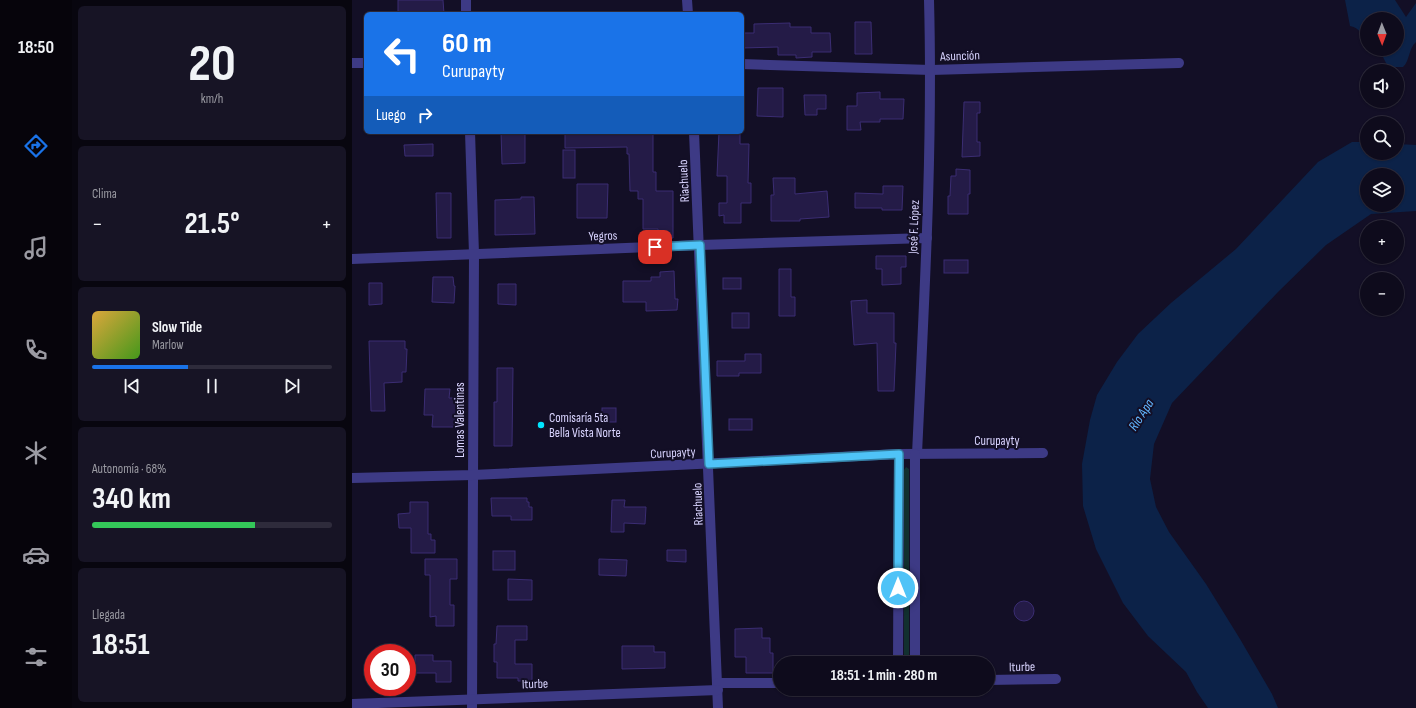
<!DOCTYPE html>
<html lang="es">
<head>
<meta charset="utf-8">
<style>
  :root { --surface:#0e0b1c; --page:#171425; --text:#f1f3f6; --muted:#9b9ba3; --line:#2e2b3b; --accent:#1a73e8 }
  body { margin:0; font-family:"Sofia Sans Condensed",sans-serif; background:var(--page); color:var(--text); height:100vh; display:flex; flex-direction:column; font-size:15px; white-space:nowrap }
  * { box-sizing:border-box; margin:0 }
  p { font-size:13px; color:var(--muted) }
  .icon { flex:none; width:22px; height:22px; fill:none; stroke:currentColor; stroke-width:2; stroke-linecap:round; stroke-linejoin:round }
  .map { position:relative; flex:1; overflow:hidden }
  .panel { display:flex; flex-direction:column; gap:6px; padding:6px; background:#08060f; width:280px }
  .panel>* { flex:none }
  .top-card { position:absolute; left:12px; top:12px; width:380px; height:122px; border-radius:6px; box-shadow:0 1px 3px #0004,0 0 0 1px var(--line); background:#1a73e8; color:#fff; overflow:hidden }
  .needle { width:26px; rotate:179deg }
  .controls { position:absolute; left:1008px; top:12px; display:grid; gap:8px }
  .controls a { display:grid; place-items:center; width:44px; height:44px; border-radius:50%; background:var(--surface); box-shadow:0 1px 3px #0004,0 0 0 1px var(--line); font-size:20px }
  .speed { position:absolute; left:12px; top:644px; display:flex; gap:8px; font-size:20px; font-weight:700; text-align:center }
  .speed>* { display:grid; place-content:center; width:52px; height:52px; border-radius:50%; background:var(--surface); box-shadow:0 1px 3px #0004,0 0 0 1px var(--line); line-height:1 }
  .speed .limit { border:6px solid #d22; background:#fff; color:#111 }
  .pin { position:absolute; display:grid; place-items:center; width:34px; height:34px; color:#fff; margin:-17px; border-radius:8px; box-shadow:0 2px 6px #0006 }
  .me { position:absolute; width:44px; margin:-22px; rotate:0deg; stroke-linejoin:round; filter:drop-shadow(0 0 3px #0008) }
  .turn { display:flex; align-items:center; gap:14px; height:84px; padding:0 12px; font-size:18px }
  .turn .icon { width:52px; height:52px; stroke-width:2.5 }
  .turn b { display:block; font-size:28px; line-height:34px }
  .then { display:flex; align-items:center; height:38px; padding:0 12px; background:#0003; gap:8px; font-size:15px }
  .big { font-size:30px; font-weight:700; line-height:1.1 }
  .panel .tile { flex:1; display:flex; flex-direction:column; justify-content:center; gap:6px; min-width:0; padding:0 14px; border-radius:6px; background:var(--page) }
  .panel .dial { align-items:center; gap:0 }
  .dial b { font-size:52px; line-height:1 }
  .song { display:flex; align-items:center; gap:12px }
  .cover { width:48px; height:48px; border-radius:6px; background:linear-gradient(135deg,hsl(40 70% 55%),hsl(100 70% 35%)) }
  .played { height:4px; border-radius:2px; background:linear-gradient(90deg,var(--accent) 40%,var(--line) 40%) }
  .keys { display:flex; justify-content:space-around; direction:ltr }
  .heat { display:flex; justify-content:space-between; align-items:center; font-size:22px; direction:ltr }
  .charge { height:6px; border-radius:3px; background:linear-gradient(90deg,#34c759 68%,var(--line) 0) }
  .trip { position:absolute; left:421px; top:656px; width:222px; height:40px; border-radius:20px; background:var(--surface); box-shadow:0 1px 3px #0004,0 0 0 1px var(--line); font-weight:700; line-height:40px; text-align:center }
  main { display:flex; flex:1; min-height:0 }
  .menu { display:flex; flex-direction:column; width:72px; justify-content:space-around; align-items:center; background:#06040b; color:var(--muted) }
  .menu .icon { width:28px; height:28px }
  .menu .active { color:var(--accent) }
  .menu b { font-size:18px; color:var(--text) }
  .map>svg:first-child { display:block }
  .green { fill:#12302f }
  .water { fill:#0c2248; fill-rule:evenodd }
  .building { fill:#241b47; stroke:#3b2d73 }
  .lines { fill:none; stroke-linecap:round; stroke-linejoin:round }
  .minor { stroke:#3d3a85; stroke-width:10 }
  .route-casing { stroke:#337fa1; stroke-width:10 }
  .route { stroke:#4fc3f7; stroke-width:7 }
  .poi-dot { fill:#00e5ff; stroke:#130f26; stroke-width:1.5 }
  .labels { text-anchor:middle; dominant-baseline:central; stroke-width:4; stroke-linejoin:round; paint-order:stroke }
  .street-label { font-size:13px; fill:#d9d4ff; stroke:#130f26 }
  .poi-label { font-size:13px; fill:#d9d4ff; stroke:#130f26; text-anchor:start }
  .water-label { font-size:14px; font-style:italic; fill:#62b6ff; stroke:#130f26 }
</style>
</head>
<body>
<main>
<nav class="menu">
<b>18:50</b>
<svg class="icon active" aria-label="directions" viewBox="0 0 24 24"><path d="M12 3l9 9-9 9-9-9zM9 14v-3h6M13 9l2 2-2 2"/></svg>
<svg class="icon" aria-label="music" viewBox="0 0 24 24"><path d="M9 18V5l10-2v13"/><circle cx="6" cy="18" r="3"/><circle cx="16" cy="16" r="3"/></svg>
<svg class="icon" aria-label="phone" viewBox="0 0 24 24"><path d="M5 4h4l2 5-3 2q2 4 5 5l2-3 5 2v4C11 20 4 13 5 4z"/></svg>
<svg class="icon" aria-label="climate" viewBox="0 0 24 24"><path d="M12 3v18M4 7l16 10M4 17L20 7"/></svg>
<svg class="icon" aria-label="car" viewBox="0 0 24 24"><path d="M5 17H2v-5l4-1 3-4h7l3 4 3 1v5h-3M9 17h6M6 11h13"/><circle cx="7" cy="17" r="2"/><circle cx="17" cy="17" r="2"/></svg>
<svg class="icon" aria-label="filters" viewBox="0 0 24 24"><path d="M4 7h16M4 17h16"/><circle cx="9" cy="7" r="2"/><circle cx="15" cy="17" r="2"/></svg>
</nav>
<section class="panel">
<div class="tile dial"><b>20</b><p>km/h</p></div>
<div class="tile"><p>Clima</p>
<div class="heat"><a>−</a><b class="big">21.5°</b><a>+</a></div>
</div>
<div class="tile">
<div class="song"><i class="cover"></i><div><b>Slow Tide</b><p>Marlow</p></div></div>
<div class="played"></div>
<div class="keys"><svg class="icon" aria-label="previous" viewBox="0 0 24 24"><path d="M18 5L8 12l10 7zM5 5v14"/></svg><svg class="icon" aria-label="pause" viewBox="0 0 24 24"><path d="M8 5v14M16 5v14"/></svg><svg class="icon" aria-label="next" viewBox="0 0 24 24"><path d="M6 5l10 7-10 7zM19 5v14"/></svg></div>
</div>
<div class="tile"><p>Autonomía · 68%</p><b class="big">340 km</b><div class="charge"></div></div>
<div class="tile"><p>Llegada</p><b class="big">18:51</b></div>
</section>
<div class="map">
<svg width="1064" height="708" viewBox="0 0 1064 708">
  <rect width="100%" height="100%" fill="#130f26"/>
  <path class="green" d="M554 467 557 469V663H552V470Z"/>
  <g class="water">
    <path d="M993 0H1043L1054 17 1064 3V42C1056 49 1058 61 1051 67H1036L1027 49H1045V19H1015V43C1009 35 1009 28 998 26Z"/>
    <path d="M1000 142H1015V153H1045V144L1064 145V211L1019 214 974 245 926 292 820 403 802 444 798 479 804 507 817 532 854 584 888 639 920 694 926 708H856L845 692 834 672 796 636 771 603 744 549 731 506 730 464 738 420 745 395 765 362 786 334 819 303 884 249 966 162ZM1015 175H1045V205H1015Z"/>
  </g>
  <g class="building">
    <path d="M46 0H91L92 14H46Z"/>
    <path d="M503 22H519L520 54H503Z"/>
    <path d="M438 23V27H459V33H478L479 52H460V57L444 58V55H426V47L390 48V33H402V24Z"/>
    <path d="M406 88H431V117L405 116Z"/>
    <path d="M528 92V99H552L551 119H528V122H508L509 130H495V106H505V93Z"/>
    <path d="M452 95H474V109H465V115H453Z"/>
    <path d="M612 102H628V113H625V142H628V156L610 157Z"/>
    <path d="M149 132H173V163L150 164Z"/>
    <path d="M213 132H301V172H304V191H321V238H306V229H291V199H286V191H278L277 154H275V147L213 148Z"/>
    <path d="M367 132H388V144H397L396 183H399V203H389V223H372V215L367 216V203H375V176H365Z"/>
    <path d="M81 144V156H53L52 145Z"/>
    <rect x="211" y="150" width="12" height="28"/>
    <path d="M604 169 618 170V194H616V214H596V196H598L599 176H604Z"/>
    <path d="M421 178H443V194L475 191 477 217 448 219V221H419V195H422Z"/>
    <path d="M225 184H256L255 218H225Z"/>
    <path d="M531 186H551L550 210H530V208H503V193L531 194Z"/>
    <path d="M84 193H99V238H85Z"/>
    <path d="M169 197H182L183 234 143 235V200L169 199Z"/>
    <path d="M524 256H554V267H549V284L530 285V269H524Z"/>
    <rect x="592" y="260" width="24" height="13"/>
    <path d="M427 269H439V297H443V316H427Z"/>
    <path d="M322 271 323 299H326L325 310 294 311V302H271V281H299V277H308V272Z"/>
    <path d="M81 277H101L102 286H103L102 303 80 302Z"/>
    <rect x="371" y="278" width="18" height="11"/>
    <path d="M17 283H30V304L17 305Z"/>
    <path d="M146 284H164V305L146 304Z"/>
    <path d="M515 300V313H542V343H544L542 391H526L525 343 502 345 499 301Z"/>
    <rect x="380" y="313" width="17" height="15"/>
    <path d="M17 341H53V349H55L54 372H50V382L32 383 33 411H19Z"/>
    <path d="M393 354H409V373H387V376H365V361H393Z"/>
    <path d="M145 368H161L160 446H142V402H145Z"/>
    <path d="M73 389H98L97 398H109V427H80L81 415H72Z"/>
    <rect x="250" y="408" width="14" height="14"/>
    <rect x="377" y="419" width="23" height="11"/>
    <path d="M139 498H175V502H177V507H180V520H159V516H140Z"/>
    <path d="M260 500H273L272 507H294L293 524 272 523V532H259Z"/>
    <path d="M58 502H76V534H79V540H83V553H59V528H47L46 514 58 513Z"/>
    <path d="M315 550H334V562L315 561Z"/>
    <rect x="141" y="551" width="22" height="19"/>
    <path d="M73 559H105V579H98V605H102V626H84V616L78 617V575H73Z"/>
    <path d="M247 559 275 560 274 576 247 575Z"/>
    <path d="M156 579 180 580V600H156Z"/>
    <circle cx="672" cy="611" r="10"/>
    <path d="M145 626H175V640H163V664H180V681H166V678H145V662H142V644H144Z"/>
    <path d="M410 628V638H418V653H421V673H394V657H383V629Z"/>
    <path d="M270 646H302V652H313V668L270 669Z"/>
    <path d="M63 655H81V661H99V682H84V673H63Z"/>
  </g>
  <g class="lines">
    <g class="minor">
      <path d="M114 0V14"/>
      <path d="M335 0 336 14"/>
      <path d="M0 63H14"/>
      <path d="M390 64 579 70 827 63"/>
      <path d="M118 132 122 254 120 708"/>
      <path d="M342 132 366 708"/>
      <path d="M0 259 348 245 575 238"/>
      <path d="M565 454C572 303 581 151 577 0"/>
      <path d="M0 478 121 475 547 454 691 453"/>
      <path d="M546 663 547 454"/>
      <path d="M563 663V454"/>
      <path d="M636 680 704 679"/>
      <path d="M366 683H428"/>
      <path d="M0 704 366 690"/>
    </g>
  </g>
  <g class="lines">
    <g class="route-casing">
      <path id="route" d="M303 247 348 245 357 464 547 454 546 588"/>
    </g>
    <use href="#route" class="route"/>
  </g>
  <circle class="poi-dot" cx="189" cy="425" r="4"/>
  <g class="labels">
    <g class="street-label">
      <text transform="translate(608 56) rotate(-2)">Asunción</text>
      <text transform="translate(332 181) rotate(-93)">Riachuelo</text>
      <text transform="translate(562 227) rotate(-88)">José F. López</text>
      <text transform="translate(251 236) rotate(-2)">Yegros</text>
      <text transform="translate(108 420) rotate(-90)">Lomas Valentinas</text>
      <text x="645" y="441">Curupayty</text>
      <text transform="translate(321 453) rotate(-3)">Curupayty</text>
      <text transform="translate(346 504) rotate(-92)">Riachuelo</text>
      <text transform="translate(670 667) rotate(-1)">Iturbe</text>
      <text transform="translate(183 684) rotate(-2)">Iturbe</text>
    </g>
    <g class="poi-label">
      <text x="197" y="418">Comisaría 5ta<tspan x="197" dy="15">Bella Vista Norte</tspan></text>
    </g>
    <g class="water-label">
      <text transform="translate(789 415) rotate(-57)">Río Apa</text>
    </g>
  </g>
</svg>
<div class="controls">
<a><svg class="needle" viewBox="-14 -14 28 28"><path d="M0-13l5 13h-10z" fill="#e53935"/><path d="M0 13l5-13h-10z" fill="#9b9ba3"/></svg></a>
<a><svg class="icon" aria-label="sound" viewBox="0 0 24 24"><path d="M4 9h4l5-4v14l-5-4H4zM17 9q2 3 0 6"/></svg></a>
<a><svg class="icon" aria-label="search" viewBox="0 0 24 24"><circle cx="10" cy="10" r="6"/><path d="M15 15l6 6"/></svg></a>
<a><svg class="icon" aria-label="layers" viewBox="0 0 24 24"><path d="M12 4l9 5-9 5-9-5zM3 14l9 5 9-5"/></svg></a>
<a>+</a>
<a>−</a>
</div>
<div class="speed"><div class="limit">30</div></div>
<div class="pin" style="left:303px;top:247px;background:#d93025"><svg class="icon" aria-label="arrive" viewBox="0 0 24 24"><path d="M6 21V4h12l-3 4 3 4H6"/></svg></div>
<svg class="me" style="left:546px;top:588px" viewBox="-20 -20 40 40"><circle r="17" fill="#4fc3f7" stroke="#fff" stroke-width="3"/><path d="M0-11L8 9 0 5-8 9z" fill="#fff"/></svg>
<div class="trip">18:51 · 1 min · 280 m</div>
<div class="top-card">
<div class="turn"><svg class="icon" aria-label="left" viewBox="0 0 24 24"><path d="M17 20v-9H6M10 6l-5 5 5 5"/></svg><div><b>60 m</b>Curupayty</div></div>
<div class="then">Luego<svg class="icon" aria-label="right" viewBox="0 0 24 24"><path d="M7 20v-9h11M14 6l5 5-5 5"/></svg></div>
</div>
</div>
</main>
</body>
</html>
